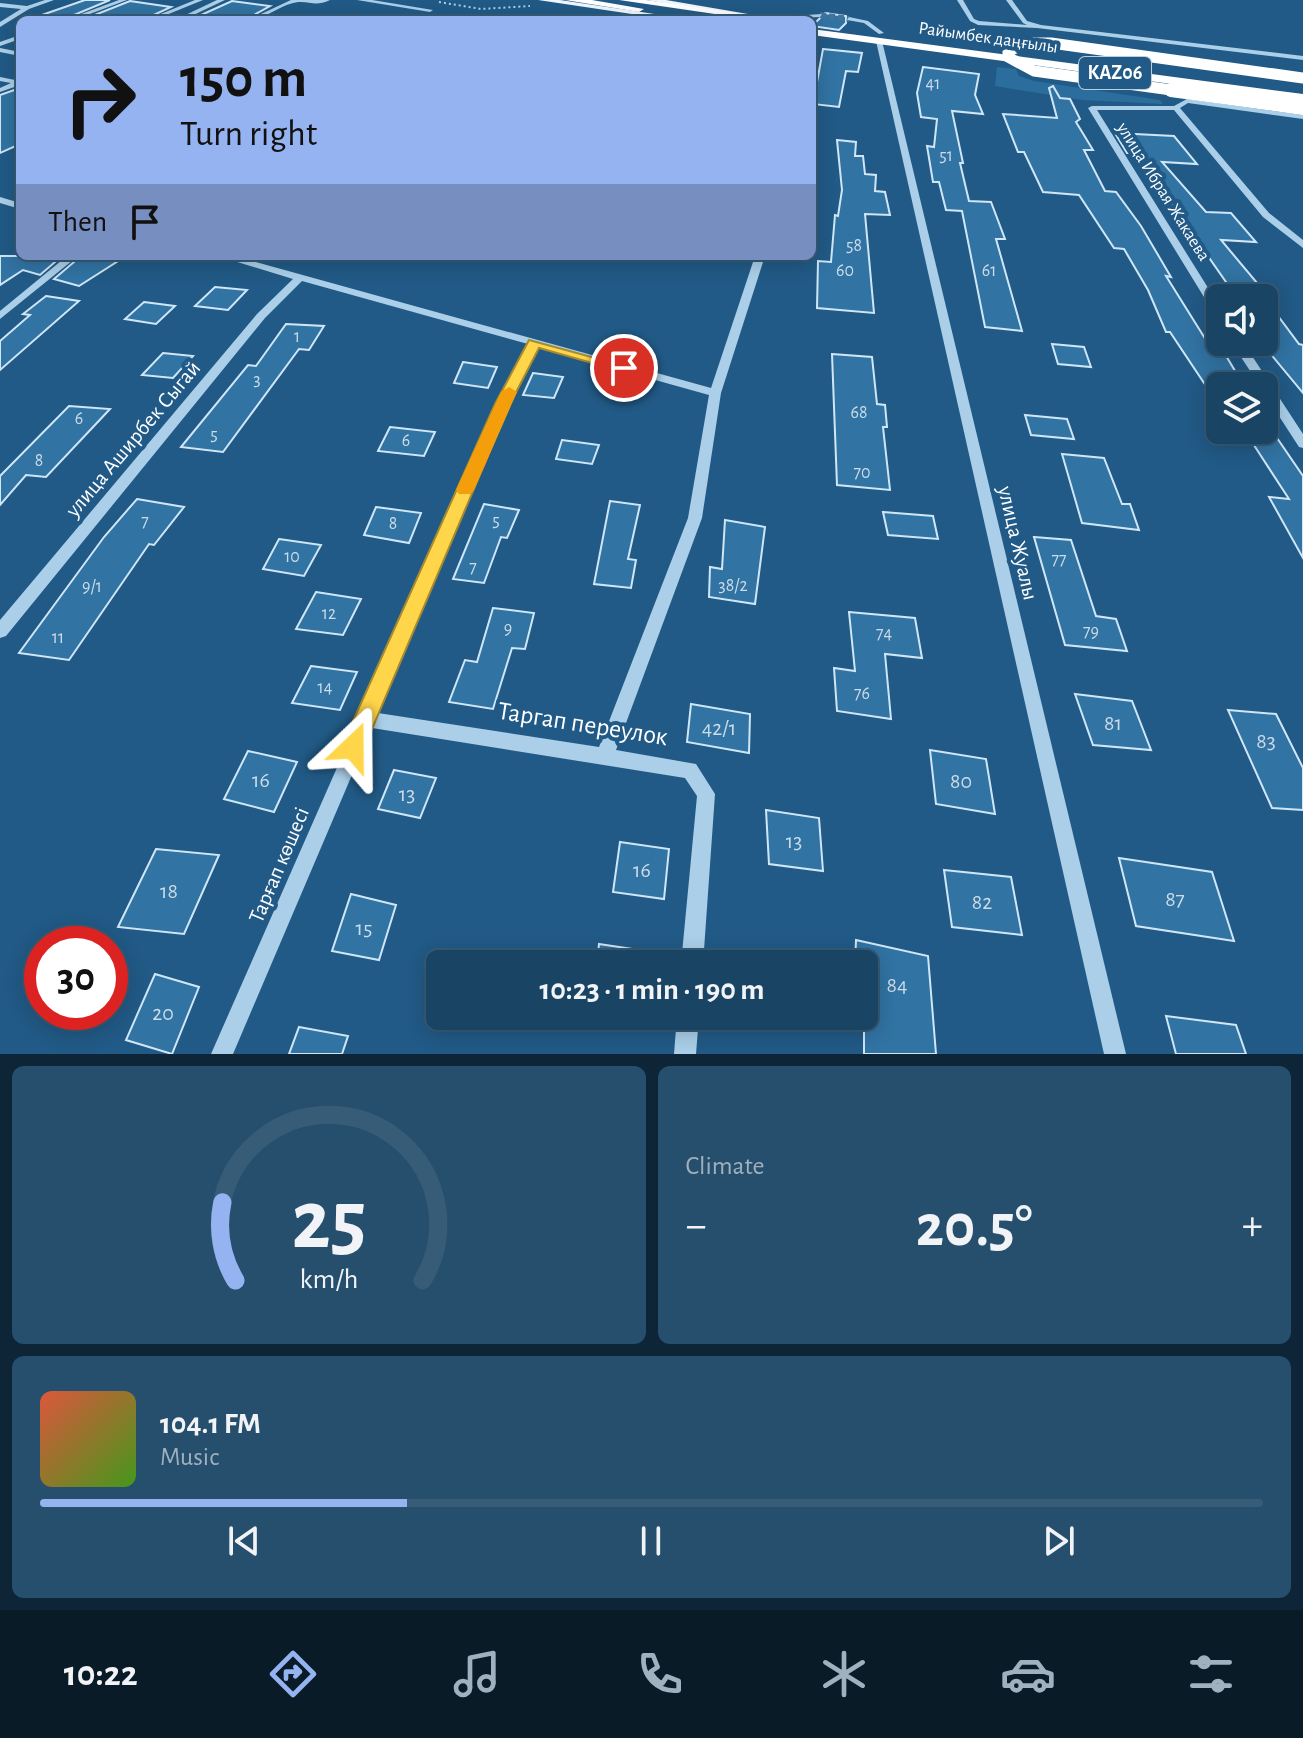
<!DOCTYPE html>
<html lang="en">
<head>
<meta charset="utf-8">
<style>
  :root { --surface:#194464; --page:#264e6d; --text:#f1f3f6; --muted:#9fb0bf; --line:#375c78; --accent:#95b2f1 }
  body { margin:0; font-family:"Alegreya Sans",sans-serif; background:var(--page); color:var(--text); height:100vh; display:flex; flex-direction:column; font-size:30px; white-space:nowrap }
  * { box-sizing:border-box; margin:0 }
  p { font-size:26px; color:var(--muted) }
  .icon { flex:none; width:44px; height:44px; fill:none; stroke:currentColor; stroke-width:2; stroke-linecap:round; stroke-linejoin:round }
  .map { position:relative; height:1054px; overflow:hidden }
  .sheet { display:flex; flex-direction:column; gap:12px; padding:12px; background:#0e2537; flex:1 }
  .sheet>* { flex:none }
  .guide { position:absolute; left:16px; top:16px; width:800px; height:244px; border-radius:12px; box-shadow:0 4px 20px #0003,0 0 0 2px var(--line); background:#95b2f1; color:#111; overflow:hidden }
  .tools { position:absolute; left:1206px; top:284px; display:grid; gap:16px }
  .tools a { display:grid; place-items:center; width:72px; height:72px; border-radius:12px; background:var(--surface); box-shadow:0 4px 20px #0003,0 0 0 2px var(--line); font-size:40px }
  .speed { position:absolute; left:24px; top:926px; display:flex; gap:16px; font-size:40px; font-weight:700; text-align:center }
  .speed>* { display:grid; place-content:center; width:104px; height:104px; border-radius:50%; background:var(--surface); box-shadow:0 4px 20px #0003,0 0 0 2px var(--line); line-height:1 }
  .speed .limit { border:12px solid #d22; background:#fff; color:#111 }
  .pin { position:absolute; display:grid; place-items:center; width:68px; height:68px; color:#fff; margin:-34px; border:4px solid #fff; border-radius:50%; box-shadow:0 2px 8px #0007 }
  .me { position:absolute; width:88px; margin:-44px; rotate:23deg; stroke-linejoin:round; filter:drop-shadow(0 0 6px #0008) }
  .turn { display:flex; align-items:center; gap:28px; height:168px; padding:0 32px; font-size:36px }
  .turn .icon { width:104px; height:104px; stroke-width:2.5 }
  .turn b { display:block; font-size:56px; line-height:68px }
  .then { display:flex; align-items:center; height:76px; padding:0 32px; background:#0003; gap:16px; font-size:30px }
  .big { font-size:60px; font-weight:600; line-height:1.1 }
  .sheet .tile { flex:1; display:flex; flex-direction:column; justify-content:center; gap:12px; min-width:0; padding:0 28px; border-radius:12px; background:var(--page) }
  .sheet .dial { align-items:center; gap:0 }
  .dial svg { height:208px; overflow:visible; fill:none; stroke:var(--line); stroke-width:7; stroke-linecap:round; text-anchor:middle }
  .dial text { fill:var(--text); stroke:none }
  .song { display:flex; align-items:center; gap:24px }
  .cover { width:96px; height:96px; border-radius:12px; background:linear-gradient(135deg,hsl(10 70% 55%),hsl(100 70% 35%)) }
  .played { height:8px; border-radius:4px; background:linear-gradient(90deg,var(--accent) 30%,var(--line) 30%) }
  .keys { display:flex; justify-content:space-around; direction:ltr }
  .heat { display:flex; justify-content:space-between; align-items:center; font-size:44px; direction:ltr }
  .sheet .tiles { flex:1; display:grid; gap:12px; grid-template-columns:1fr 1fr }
  .tile:last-child { grid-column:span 2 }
  .trip { position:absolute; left:426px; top:950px; width:452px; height:80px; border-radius:12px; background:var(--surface); box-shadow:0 4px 20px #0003,0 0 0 2px var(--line); font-weight:600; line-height:80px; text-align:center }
  .dock { display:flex; height:128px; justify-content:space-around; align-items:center; background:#0a1b28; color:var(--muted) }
  .dock .icon { width:56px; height:56px }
  .dock .active { color:var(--accent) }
  .dock b { font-size:36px; color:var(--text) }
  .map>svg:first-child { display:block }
  .green { fill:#2b6e9e }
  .building { fill:#3173a3; stroke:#cfe6f7; stroke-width:2 }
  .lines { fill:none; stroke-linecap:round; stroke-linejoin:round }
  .minor-tunnel { stroke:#427398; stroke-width:6; stroke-dasharray:6 3; stroke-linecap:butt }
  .path { stroke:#abcfe9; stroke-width:2; stroke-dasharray:2 3; stroke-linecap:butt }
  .minor { fill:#abcfe9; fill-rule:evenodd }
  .major { fill:#eef6fe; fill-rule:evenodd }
  .highway { fill:#fff; fill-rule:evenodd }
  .highway-bridge-far1 { stroke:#fff; stroke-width:11 }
  .highway-bridge { stroke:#fff; stroke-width:14 }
  .route { fill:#ffd54a; stroke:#a68a30; stroke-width:2 }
  .slow { fill:#f59e0b }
  .labels { text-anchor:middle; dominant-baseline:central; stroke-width:8; stroke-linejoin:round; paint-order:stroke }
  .far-street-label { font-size:18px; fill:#fff; stroke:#215a86 }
  .number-label { font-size:18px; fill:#ccdce8 }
  .shield { fill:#215a86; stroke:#bccedb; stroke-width:2 }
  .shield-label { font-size:20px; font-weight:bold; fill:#fff }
  .street-label { font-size:22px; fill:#fff; stroke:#215a86 }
  .near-number-label { font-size:22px; fill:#ccdce8 }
  .near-street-label { font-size:26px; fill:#fff; stroke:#215a86 }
</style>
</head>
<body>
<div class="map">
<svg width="1303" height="1054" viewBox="0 0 1303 1054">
  <rect width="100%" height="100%" fill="#215a86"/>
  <path class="green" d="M997 67 1016 69 1019 76 1034 81 1160 100 1163 104 1082 100 995 86Z"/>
  <g class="building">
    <path d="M85 0H110L62 20H36V17Z"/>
    <path d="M130 1 171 7 143 20H82Z"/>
    <path d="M232 1 270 6 245 20H190Z"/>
    <path d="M825 13 846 16V23L839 30 812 26Z"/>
    <path d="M823 49 862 53 858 72 846 71 839 107 813 104Z"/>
    <path d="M923 67 979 74 975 95 983 114 952 111 963 163H960L969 201 991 202 1005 239H996L1022 331 985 327 962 211 946 210 939 182H933L927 146 934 147 937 119 921 117 917 93Z"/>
    <path d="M1053 86 1060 98 1070 99 1080 119 1076 122 1093 150H1084L1105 191 1116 192 1141 226 1171 277 1166 276 1211 348 1222 349 1244 386H1220V407L1170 332H1166L1148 290 1124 249 1114 248 1079 195 1043 192 1024 152H1018L1003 114 1057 118 1049 88Z"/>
    <path d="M20 88V144L0 153V95Z"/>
    <path d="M1115 133 1174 136 1197 164 1162 162 1206 212 1231 213 1256 242 1221 240 1268 296 1233 292 1136 153H1127Z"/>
    <path d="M837 140 856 142 855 156H863L865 174 876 175 875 191 885 192 890 215 865 214 874 313 817 308 818 261 831 262 835 215 838 216 842 190Z"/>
    <path d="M0 256H62L40 275 23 270 0 285Z"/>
    <path d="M81 256H126L79 286 54 279Z"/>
    <path d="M215 287 247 290 228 310 195 306Z"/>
    <path d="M46 296 79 301 0 370V341L30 315 23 314Z"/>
    <path d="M1264 297 1299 344 1303 345V393L1264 346Z"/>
    <path d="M144 302 175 306 156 324 125 319Z"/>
    <path d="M286 324 324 326 309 350 299 349 223 452 181 447 248 365 256 366Z"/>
    <path d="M1052 344 1084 347 1091 367 1058 364Z"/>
    <path d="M163 353 193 356 173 378 142 375Z"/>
    <path d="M832 354 872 357 877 404 885 405 887 427H883L890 490 837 485Z"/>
    <path d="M463 362 497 367 488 388 454 383Z"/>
    <path d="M533 373 563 377 554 398 523 395Z"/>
    <path d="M69 406 110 409 46 477 26 475 0 505V476Z"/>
    <path d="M1025 415 1067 419 1074 439 1031 435Z"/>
    <path d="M390 427 435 432 424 456 378 451Z"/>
    <path d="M1248 436 1277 438 1303 476V558L1269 497 1289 499Z"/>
    <path d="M562 440 599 445 592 464 556 459Z"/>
    <path d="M1062 454 1104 458 1122 504H1130L1139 530 1082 523Z"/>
    <path d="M137 499 184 507 154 545 149 544 69 660 19 653 104 537Z"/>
    <path d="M610 501 640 505 628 559 636 560 631 588 594 584Z"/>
    <path d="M484 504 519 510 507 538 501 537 484 583 453 579Z"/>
    <path d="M376 507 421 513 409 543 364 535Z"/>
    <path d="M883 512 933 516 938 539 888 535Z"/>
    <path d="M725 520 765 527 755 604 709 597 710 567 722 569Z"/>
    <path d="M1034 537 1071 540 1096 616 1116 619 1127 651 1065 645Z"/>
    <path d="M279 539 321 545 304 576 263 569Z"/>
    <path d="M316 592 361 599 343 635 296 629Z"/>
    <path d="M493 608 534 613 525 649 512 648 493 709 449 702 465 660 477 662Z"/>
    <path d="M849 612 915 618 922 658 885 654 891 719 837 711 834 668 855 671Z"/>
    <path d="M311 666 357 672 340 710 292 703Z"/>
    <path d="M1075 694 1132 701 1151 750 1093 745Z"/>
    <path d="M691 704 750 714 749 753 687 742Z"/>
    <path d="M1228 710 1276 714 1303 768V810L1272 808Z"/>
    <path d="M930 750 986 759 995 814 936 804Z"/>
    <path d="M248 751 297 762 274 812 224 799Z"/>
    <path d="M394 770 436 778 420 818 378 809Z"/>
    <path d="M766 810 819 818 823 871 769 864Z"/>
    <path d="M620 842 669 849 664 899 613 892Z"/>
    <path d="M156 849 219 855 184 934 118 927Z"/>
    <path d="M1119 858 1212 872 1234 941 1136 926Z"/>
    <path d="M944 870 1011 877 1022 935 952 927Z"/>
    <path d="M351 894 396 905 379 960 332 951Z"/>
    <path d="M856 940 928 956 936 1054H864V964H855Z"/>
    <path d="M599 944 660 953 659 964H597Z"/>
    <path d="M155 974 199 987 172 1054 126 1040Z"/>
    <path d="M1166 1016 1236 1025 1246 1054H1176Z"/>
    <path d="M299 1027 348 1036 342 1054H289Z"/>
  </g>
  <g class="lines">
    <path class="minor-tunnel" d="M820 15 849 19"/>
    <path class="path" d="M439 2 481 9 530 6"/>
    <g class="minor">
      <path d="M45 0H54L29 9 0 27V22L21 9 0 7V3L27 6Z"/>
      <path d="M119 0H127L74 20H65Z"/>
      <path d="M195 0H203L154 20H146Z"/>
      <path d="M217 0H225L183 20H175Z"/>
      <path d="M291 0H330C315 7 311 1 298 2 280 4 266 20 248 20Z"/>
      <path d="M357 0H372L433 10 430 12Z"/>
      <path d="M957 0H963L974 19 979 21 1027 25 1023 23 1006 0H1012L1027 21 1041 25 1303 56V60L1037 28 978 25 970 21Z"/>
      <path d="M822 14 820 17 771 19 774 17Z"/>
      <path d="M849 17 868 21 884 33 879 34 864 23 847 20Z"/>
      <path d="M20 35V39L0 46V42Z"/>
      <path d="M879 39 882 41 1126 1054H1104L876 41Z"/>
      <path d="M0 48 20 52V56L0 52Z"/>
      <path d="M0 77 20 81V85L0 92V88L11 83 0 81Z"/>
      <path d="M1187 99 1303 115V119L1188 103 1180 108 1269 213 1303 240V248L1263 217 1174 110H1097L1220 307V318L1215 315 1088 108 1092 106H1174Z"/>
      <path d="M0 197 20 203V209L0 203Z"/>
      <path d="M67 256H78L0 319V311Z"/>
      <path d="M218 256H234L711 388 755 256H765L721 393 702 518 616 750 696 764 715 794 703 964H681L697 796 685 778 372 728 233 1054H211L497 404 528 344 302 281 265 318 6 636 0 638V620L257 314 293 279ZM537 347 709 395 688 518 599 747 378 713 509 404Z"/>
      <path d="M1231 342H1243L1303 434V448L1299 447 1264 393V386H1260Z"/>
      <path d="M677 1016H699L696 1054H674Z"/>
    </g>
    <g class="major">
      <path d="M538 0H560L695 20H672Z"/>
      <path d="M646 0H666L778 19 764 20Z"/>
    </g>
    <g class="highway">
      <path d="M565 0H592L644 9 639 12Z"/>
      <path d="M619 0H646L784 20H756Z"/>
      <path d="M812 29 1303 94V102L812 35Z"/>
    </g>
    <path class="highway-bridge-far1" d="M1186 92 1034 71 1008 57V51L1029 43H1051L1303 78"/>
    <path class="highway-bridge" d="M1171 90 1303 108"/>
  </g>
  <path class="route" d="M529 340 632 368 624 372 539 348 510 404 361 755 353 758 345 755 341 747 345 739 495 404Z"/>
  <path class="slow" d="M509 387 517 392 474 490 471 494H459L456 490 501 392Z"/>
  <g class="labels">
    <g class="far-street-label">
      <text transform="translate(988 38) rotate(8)">Райымбек даңғылы</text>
      <text transform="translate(1163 192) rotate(58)">улица Ибрая Жакаева</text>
    </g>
    <g class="number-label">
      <text x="933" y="84">41</text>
      <text x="946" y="156">51</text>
      <text x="854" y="246">58</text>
      <text x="845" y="271">60</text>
      <text x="989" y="271">61</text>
      <text x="297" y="337">1</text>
      <text x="257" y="380">3</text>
      <text x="859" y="413">68</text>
      <text x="79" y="419">6</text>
      <text x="214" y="435">5</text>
      <text x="406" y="441">6</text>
      <text x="39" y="461">8</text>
      <text x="862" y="473">70</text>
      <text x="496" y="521">5</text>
      <text x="145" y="522">7</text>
      <text x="393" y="524">8</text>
      <text x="292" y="557">10</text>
      <text x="1059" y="560">77</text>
      <text x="473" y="568">7</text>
      <text x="733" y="586">38/2</text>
      <text x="92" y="587">9/1</text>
      <text x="329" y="614">12</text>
      <text x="508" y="629">9</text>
      <text x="1091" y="632">79</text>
      <text x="884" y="634">74</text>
      <text x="58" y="638">11</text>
      <text x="325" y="688">14</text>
      <text x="862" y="694">76</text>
    </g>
    <rect class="shield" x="1079" y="57" width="72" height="32" rx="6"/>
    <g class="shield-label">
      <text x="1115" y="73">KАZ06</text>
    </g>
    <g class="street-label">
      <text transform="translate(133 439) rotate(-50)">улица Аширбек Сыгай</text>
      <text transform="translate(1018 543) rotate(77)">улица Жуалы</text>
      <text transform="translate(279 865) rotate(-67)">Тарғап көшесі</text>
    </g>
    <g class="near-number-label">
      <text x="1113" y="723">81</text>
      <text x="719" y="728">42/1</text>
      <text x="1266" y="741">83</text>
      <text x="261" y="780">16</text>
      <text x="961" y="781">80</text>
      <text x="407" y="794">13</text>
      <text x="794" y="841">13</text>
      <text x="642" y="870">16</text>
      <text x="169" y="891">18</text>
      <text x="1175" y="899">87</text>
      <text x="982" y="902">82</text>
      <text x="364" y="928">15</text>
      <text x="897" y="985">84</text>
      <text x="163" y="1013">20</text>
    </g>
    <g class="near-street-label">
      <text transform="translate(583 724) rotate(9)">Таргап переулок</text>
    </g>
  </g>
</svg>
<div class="tools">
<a><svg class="icon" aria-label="sound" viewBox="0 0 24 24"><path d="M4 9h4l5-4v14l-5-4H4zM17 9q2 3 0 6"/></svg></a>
<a><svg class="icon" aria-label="layers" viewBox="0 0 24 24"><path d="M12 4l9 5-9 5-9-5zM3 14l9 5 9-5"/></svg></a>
</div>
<div class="speed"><div class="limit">30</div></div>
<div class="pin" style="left:624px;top:368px;background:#d93025"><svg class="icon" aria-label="arrive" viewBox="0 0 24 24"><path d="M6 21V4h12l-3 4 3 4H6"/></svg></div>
<svg class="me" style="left:353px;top:747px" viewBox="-20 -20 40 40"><path d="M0-17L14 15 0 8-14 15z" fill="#ffd54a" stroke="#fff" stroke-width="4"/></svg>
<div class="trip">10:23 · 1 min · 190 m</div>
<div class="guide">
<div class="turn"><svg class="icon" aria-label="right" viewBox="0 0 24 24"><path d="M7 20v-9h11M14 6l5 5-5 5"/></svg><div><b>150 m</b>Turn right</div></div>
<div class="then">Then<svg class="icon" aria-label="arrive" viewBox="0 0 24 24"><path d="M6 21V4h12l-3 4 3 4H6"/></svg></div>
</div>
</div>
<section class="sheet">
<div class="tiles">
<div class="tile dial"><svg viewBox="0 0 100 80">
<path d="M14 69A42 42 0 1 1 86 69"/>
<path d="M14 69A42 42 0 0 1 9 39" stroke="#95b2f1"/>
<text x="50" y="56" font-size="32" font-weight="700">25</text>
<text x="50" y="72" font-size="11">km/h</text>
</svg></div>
<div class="tile"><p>Climate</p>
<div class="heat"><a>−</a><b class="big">20.5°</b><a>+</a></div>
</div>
<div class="tile">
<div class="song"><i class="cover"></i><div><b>104.1 FM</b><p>Music</p></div></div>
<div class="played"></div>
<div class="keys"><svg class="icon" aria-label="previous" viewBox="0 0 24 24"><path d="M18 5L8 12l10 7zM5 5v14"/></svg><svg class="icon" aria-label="pause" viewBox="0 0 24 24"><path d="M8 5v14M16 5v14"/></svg><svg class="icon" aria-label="next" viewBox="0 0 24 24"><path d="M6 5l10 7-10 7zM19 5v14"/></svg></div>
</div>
</div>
</section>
<nav class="dock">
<b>10:22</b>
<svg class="icon active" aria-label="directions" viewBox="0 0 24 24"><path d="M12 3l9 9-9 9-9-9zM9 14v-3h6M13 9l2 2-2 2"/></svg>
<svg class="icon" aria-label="music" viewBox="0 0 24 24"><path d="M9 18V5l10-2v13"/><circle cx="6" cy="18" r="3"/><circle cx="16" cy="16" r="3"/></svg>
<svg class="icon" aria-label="phone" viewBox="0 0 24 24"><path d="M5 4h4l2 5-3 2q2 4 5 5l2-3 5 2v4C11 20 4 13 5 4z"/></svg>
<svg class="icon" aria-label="climate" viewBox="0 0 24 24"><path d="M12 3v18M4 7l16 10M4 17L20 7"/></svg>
<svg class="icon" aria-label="car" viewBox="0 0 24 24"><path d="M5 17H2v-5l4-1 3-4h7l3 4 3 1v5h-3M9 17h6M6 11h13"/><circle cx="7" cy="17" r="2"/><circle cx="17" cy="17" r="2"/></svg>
<svg class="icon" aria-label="filters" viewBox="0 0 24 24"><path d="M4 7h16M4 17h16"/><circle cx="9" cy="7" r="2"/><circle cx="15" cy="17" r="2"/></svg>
</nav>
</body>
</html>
